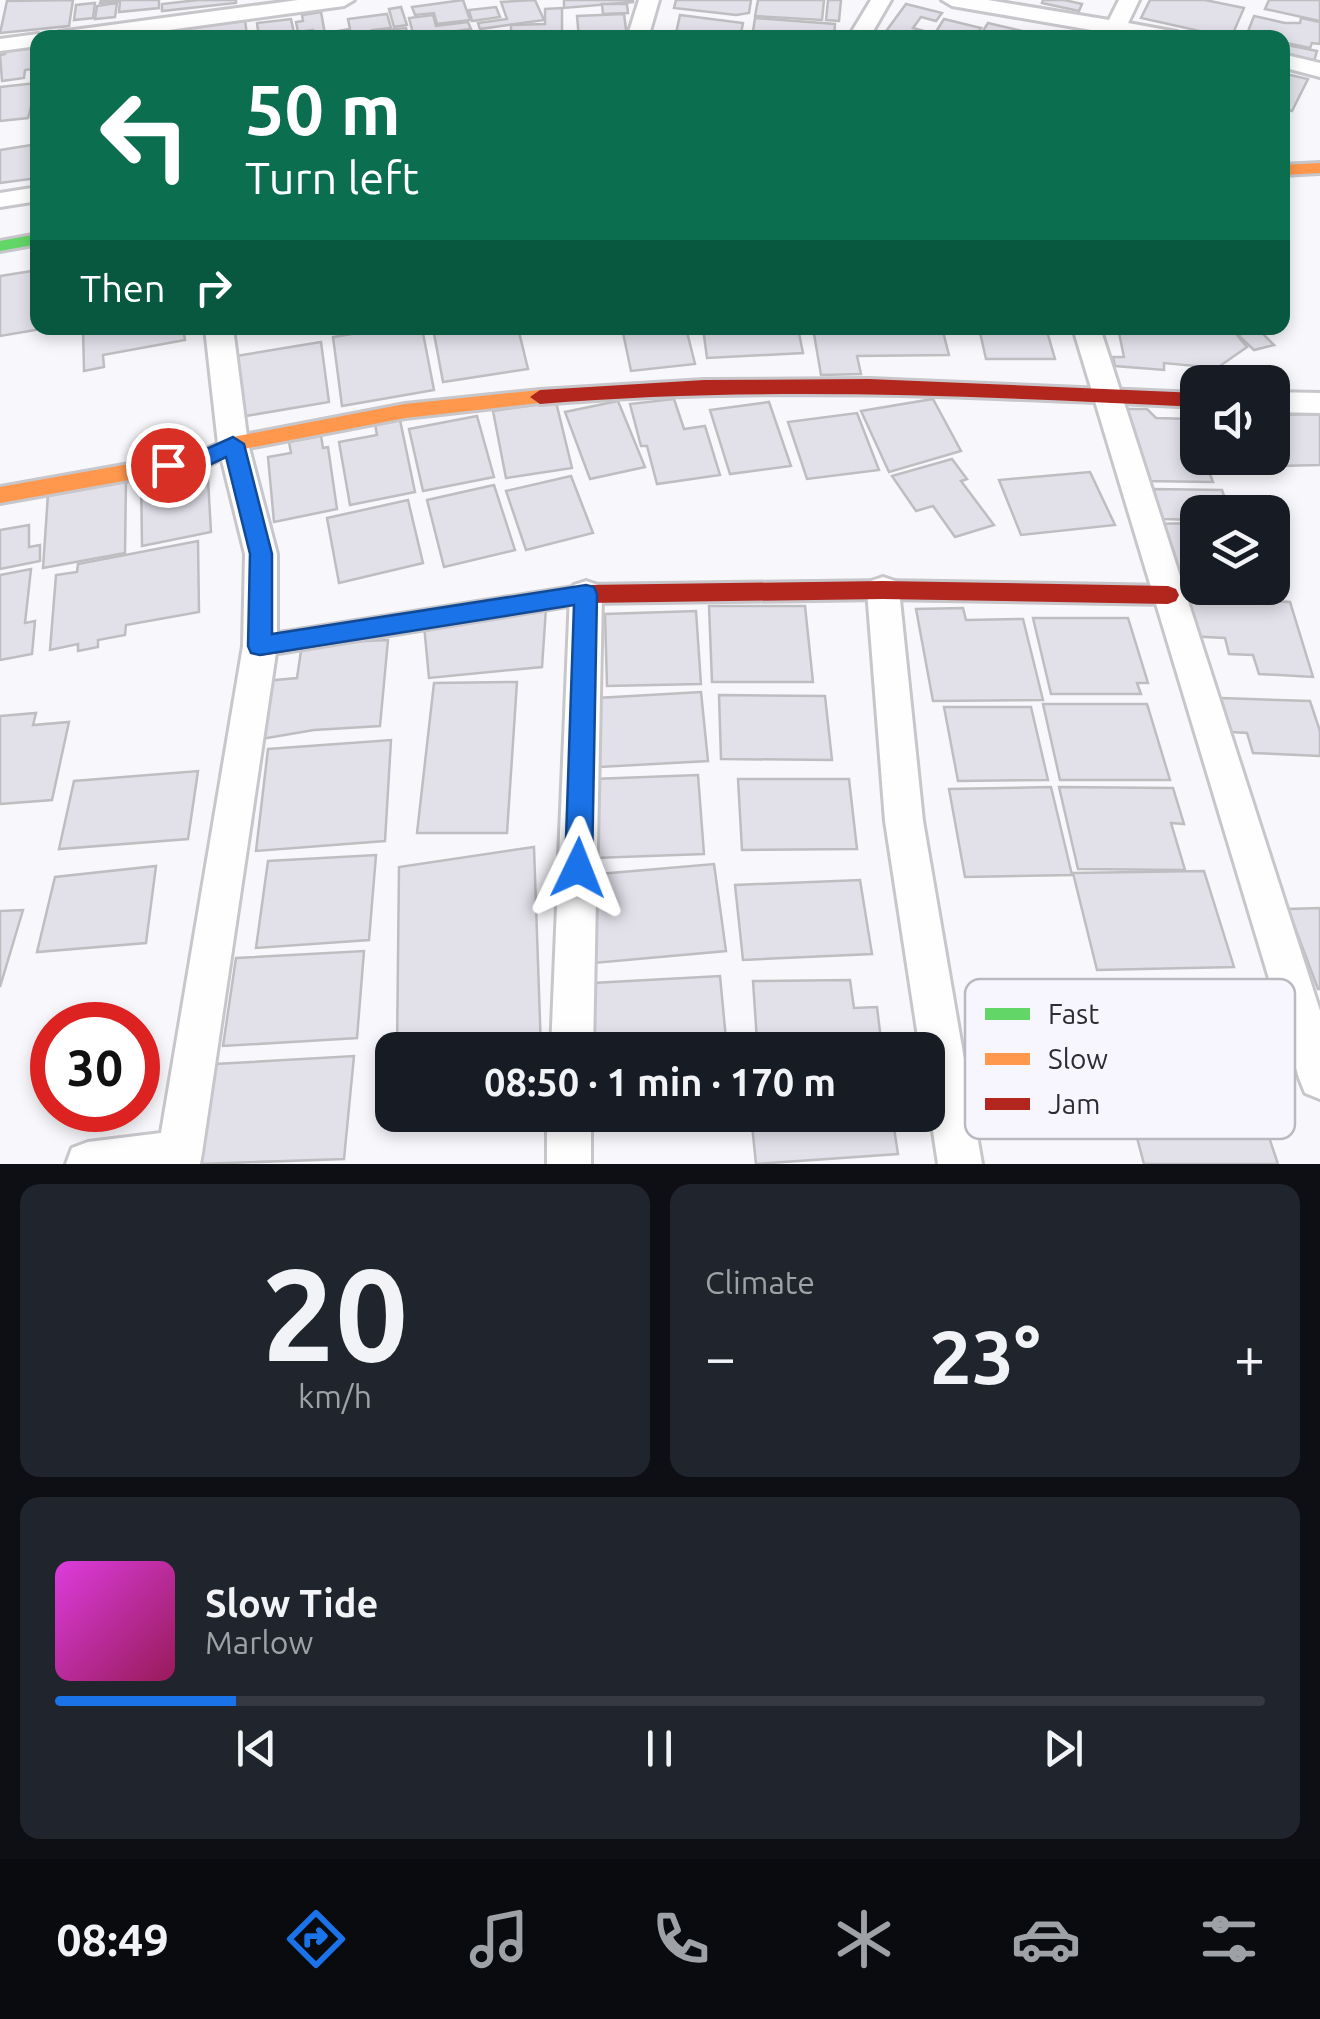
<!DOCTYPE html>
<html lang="en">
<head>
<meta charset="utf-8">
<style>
  :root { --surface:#171b24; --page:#20242c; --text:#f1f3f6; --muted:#9ea1a6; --line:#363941; --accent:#1a73e8 }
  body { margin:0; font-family:Ubuntu,sans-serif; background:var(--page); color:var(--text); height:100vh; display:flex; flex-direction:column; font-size:38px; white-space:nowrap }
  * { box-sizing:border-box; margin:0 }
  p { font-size:32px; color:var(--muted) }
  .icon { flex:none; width:55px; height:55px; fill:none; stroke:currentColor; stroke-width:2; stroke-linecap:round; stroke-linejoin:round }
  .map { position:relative; height:1164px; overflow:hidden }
  .panel { display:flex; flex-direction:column; gap:20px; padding:20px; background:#0d0f14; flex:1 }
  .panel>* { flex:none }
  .banner { position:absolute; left:30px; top:30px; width:1260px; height:305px; border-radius:20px; box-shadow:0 5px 15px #0003; background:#0b6e4f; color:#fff; overflow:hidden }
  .controls { position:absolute; left:1180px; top:365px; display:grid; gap:20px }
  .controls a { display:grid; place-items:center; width:110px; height:110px; border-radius:20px; background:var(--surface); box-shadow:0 5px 15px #0003; font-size:50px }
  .speed { position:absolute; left:30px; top:1002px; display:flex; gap:20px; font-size:50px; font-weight:700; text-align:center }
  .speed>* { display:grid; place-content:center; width:130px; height:130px; border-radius:50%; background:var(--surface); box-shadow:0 5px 15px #0003; line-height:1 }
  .speed .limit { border:15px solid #d22; background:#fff; color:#111 }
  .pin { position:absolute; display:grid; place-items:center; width:85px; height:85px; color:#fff; margin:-42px; border:5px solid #fff; border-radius:50%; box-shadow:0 2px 10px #0007 }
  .me { position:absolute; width:110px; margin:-55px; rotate:2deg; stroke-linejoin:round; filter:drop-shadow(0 0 8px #0008) }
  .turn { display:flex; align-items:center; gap:35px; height:210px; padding:0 50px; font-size:45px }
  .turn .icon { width:130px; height:130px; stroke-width:2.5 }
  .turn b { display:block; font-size:70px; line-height:85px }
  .then { display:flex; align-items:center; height:95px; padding:0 50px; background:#0003; gap:20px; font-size:38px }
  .big { font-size:75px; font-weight:600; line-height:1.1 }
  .panel .tile { flex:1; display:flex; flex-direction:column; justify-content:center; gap:15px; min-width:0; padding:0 35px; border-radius:20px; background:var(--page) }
  .panel .dial { align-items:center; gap:0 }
  .dial b { font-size:130px; line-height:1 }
  .song { display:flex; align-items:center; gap:30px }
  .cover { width:120px; height:120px; border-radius:15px; background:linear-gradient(135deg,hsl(300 70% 55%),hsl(330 70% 35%)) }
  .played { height:10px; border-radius:5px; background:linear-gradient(90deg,var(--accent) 15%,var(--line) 15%) }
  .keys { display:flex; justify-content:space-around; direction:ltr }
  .heat { display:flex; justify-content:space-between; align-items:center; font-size:55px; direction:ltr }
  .panel .tiles { flex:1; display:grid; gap:20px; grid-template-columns:1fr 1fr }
  .tile:last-child { grid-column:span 2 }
  .trip { position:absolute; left:375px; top:1032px; width:570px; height:100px; border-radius:20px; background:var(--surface); box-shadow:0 5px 15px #0003; font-weight:600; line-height:100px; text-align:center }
  .menu { display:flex; height:160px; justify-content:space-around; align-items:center; background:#090b0e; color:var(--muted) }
  .menu .icon { width:70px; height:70px }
  .menu .current { color:var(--accent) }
  .menu b { font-size:45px; color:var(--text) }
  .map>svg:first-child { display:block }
  .building { fill:#e2e1ea; stroke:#bebec1; stroke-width:2.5 }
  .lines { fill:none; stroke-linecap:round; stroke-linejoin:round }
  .street-casing { stroke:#c7c6ca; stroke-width:6 }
  .fast-casing { stroke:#c7c6ca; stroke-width:6 }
  .slow-casing { stroke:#c7c6ca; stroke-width:6 }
  .jam-casing { stroke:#c7c6ca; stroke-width:6 }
  .street { fill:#fefeff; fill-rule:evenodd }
  .fast { fill:#63d668; fill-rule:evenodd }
  .slow { fill:#ff974d; fill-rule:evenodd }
  .jam { fill:#b3261e; fill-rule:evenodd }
  .route { fill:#1a73e8; stroke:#114b97; stroke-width:2.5 }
  .key { fill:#f7f6fe; stroke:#bab9c0; stroke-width:2.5 }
  .key-label { font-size:28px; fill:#2d2c30 }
</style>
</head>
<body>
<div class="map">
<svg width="1320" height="1164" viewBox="0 0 1320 1164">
  <rect width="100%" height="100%" fill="#f8f8fc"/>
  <g class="building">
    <path d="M73 0 69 26 0 33 7 1Z"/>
    <path d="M101 0H159V8L119 12 120 1 100 3Z"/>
    <path d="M198 0H236V3L162 11V4Z"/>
    <path d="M463 0 470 20 437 24 434 13 415 15 412 7Z"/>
    <path d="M535 0 544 20 480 29 478 23 507 19 501 2Z"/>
    <path d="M564 0H633V2L564 8Z"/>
    <path d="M676 0H751L749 13 736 15 674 8Z"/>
    <path d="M758 0H824L822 20 755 16Z"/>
    <path d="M828 0H841L839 21 826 20Z"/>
    <path d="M1043 0H1064L1082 4 1079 11 1042 3Z"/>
    <path d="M1150 0H1205L1244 8 1231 38 1141 18Z"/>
    <path d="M1269 0H1320V21L1265 9Z"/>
    <path d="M95 3 93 18 74 20 76 5Z"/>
    <path d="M117 3 115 17 95 19 97 6Z"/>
    <path d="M602 4H627L628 13 603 14Z"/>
    <path d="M906 4 942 13 936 21 921 17 913 28 928 32 924 38H881Z"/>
    <path d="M401 7 407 25 394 27 389 9Z"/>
    <path d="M496 7 500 17 472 21 469 10Z"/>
    <path d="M562 8V35L511 36V25L545 24V9Z"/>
    <path d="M321 12 325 34 315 36 313 30 298 32 296 22 303 21 302 15Z"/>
    <path d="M387 14 391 28 372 30 374 35 340 38 338 31 350 29 348 19Z"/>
    <path d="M624 14 627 37 579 38 577 16Z"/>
    <path d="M433 15 436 26 468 22 471 29 414 37 409 18Z"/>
    <path d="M680 15 743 23 740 38H675Z"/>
    <path d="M1254 16 1285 23H1300L1301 18 1320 22V44L1312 43 1310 48 1282 42V38L1247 34Z"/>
    <path d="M755 18 835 24 834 38H752Z"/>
    <path d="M245 19 247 37 256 38H185L184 27Z"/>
    <path d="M291 19 294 33 311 31 312 38H259L257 23Z"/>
    <path d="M944 19 981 28 974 38 957 34 932 38Z"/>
    <path d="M988 23 1052 38H983L981 34Z"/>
    <path d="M406 28 409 38H365L377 36 376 31Z"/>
    <path d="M1282 44 1317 51 1314 61 1282 54Z"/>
    <path d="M38 46V61H33V69L25 70 24 78 2 81 0 55 5 54V50Z"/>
    <path d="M1282 73 1308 79 1292 111 1282 108Z"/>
    <path d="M37 83 28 118 0 121V87Z"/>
    <path d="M38 144V178L0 183V150Z"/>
    <path d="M38 270V328H47L0 336V276Z"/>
    <path d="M83 328H183L185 340 103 355 104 367 84 371Z"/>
    <path d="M390 328H422L434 390 342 406 333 337Z"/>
    <path d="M433 328H518L528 369 443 382Z"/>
    <path d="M622 328H686L695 364 631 371Z"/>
    <path d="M703 328H798L803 353 707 358Z"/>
    <path d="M813 328H942L949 355 857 356 861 374 821 375Z"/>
    <path d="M979 328H1046L1055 359H986Z"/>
    <path d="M1118 328H1231L1247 347 1217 368 1164 363V370L1115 366 1113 357H1124Z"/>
    <path d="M1258 329 1274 345 1254 350 1238 335Z"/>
    <path d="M321 342 329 402 240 417 236 356Z"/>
    <path d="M674 399 684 429 705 426 720 475 657 484 647 446H641L630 404Z"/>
    <path d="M933 399 961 451 889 472 861 411Z"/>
    <path d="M618 401 645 467 590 479 565 412Z"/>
    <path d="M556 402 572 468 506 478 493 411Z"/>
    <path d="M769 402 791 466 730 474 710 410Z"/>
    <path d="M1120 409H1147L1156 418 1190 419 1198 439V458H1204L1213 482 1142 481Z"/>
    <path d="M857 413 879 470 807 479 788 422Z"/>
    <path d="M1320 414V465L1277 466 1272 458V415Z"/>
    <path d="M477 416 494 477 423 491 409 429Z"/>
    <path d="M400 420 415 492 350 505 339 442 377 435 375 424Z"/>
    <path d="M321 436 323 448 328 447 337 509 274 522 268 457 291 453 289 442Z"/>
    <path d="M952 459 967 479 961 481 994 525 955 537 933 506 916 511 892 476Z"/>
    <path d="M207 462 211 532 142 546 141 474Z"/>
    <path d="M1090 472 1115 525 1021 535 999 480Z"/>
    <path d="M571 476 593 533 526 550 506 491Z"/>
    <path d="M126 481 125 553 43 568 48 494Z"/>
    <path d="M494 485 515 550 444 567 427 500Z"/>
    <path d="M1152 489 1222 490 1230 512H1198V520L1163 519Z"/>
    <path d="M408 500 423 563 339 583 327 518Z"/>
    <path d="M1198 523V587L1176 588 1152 524Z"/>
    <path d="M29 525V547L40 545V561L0 569V530Z"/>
    <path d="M198 541 199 612 126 625 125 635 98 640V647L78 651V644L50 650 56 575 77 572 78 564Z"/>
    <path d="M31 569 25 623 35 621 32 654 0 660V575Z"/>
    <path d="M1176 595 1290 602 1313 677 1259 674 1253 655 1229 654 1225 638 1186 636Z"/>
    <path d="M709 606H805L813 682H712Z"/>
    <path d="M546 608 542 667 429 678 424 625Z"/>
    <path d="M963 608 966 620 1023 619 1043 700 933 701 916 609Z"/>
    <path d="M696 611 701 684 607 686 605 614Z"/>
    <path d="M1033 618H1128L1148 683H1137L1141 694H1051Z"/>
    <path d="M388 640 380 726 314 730 261 739 265 681 297 678 302 644Z"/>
    <path d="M517 682 507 833H417L434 683Z"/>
    <path d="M701 692 708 761 600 767 597 698Z"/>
    <path d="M719 695 825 696 832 760 721 759Z"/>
    <path d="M1221 698 1310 701 1320 731V756L1253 753 1247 733 1231 732Z"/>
    <path d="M1043 704H1147L1170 780H1060Z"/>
    <path d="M944 707H1031L1048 780 958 781Z"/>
    <path d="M36 713 33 725 69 722 52 800 0 804V716Z"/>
    <path d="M391 740 385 841 256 851 268 749Z"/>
    <path d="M198 771 188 839 59 849 74 781Z"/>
    <path d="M698 775 704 854 594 858 593 779Z"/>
    <path d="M738 779H849L857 849 742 850Z"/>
    <path d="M1051 787 1072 875 965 877 949 789Z"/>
    <path d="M1059 787 1173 788 1184 824 1171 823 1185 870 1078 869Z"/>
    <path d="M534 847 541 1050H397L399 867Z"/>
    <path d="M376 855 369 940 256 948 268 861Z"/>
    <path d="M714 864 726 951 594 963 588 875Z"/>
    <path d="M156 866 146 943 37 952 55 877Z"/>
    <path d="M1204 871 1234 967 1097 970 1073 873Z"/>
    <path d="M860 880 872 954 743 960 735 885Z"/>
    <path d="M1320 908V989H1318L1288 909Z"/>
    <path d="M23 910 0 987V911Z"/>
    <path d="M364 951 357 1038 223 1046 236 958Z"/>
    <path d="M720 976 727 1050H595L593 983Z"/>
    <path d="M850 980 854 1008 877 1007 881 1040 757 1041 753 981Z"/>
    <path d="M354 1056 344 1159 200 1164 215 1064Z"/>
    <path d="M1247 1072 1278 1164H1144L1121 1078Z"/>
    <path d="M751 1115H892L898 1154 756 1164Z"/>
  </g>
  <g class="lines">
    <g class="street-casing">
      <g id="street">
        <path d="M298 0H354L344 6 110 38H49L59 32Z"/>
        <path d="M639 0H659L648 38H627Z"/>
        <path d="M871 0H891L869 38H848Z"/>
        <path d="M942 0H988L1109 20 1119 0H1139L1128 23 1177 32 1187 38H1101L1103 32 952 6Z"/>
        <path d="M38 34 47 38H38V46L0 51V39Z"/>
        <path d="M1282 54 1320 63V77L1282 67Z"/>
        <path d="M38 187V201L0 207V193Z"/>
        <path d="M205 328H233L248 444 277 554V646L202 1153 200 1164H66L72 1148 88 1142 161 1133 243 646 245 554 218 444Z"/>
        <path d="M1073 328H1100L1320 1011V1099L1305 1093 1299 1078Z"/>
        <path d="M1272 392 1320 393V413L1272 412Z"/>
        <path d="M883 577 895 581 899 590 923 821 982 1164H938L928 1098V1050H920L885 821 867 590 871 581Z"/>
        <path d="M586 581 598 585 602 594 593 1050H551L570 594 574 585Z"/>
        <rect x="547" y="1115" width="44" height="49"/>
      </g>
    </g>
    <g class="fast-casing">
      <path id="fast" d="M38 234V244L0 251V241Z"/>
    </g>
    <g class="slow-casing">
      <g id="slow">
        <path d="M1320 163V173L1282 175V165Z"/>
        <path d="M540 390 550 397 547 402 405 418 238 450 207 466 0 503V487L202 451 233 437 405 404Z"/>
      </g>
    </g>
    <g class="jam-casing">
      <g id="jam">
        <path d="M869 379 1198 393V407C978 396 760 386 540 404L530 397 540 390 704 380Z"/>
        <path d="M883 581 1168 586 1176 589 1179 595 1176 601 1168 604 883 599 586 603 260 656 252 653 248 646 252 639 260 636 586 585Z"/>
      </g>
    </g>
    <use href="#street" class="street"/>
    <use href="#fast" class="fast"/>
    <use href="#slow" class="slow"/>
    <use href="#jam" class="jam"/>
  </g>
  <path class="route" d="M233 437 244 444 272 554V634L586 585 594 587 597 594 592 868 588 877 578 881 569 877 565 868 574 605 260 655 251 653 248 646 250 554 226 457 207 466 168 472 158 465 161 459 202 451Z"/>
  <rect x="965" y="979" width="330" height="160" rx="15" class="key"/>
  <rect x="985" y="1008" width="45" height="12" fill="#63d668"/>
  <rect x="985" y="1053" width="45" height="12" fill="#ff974d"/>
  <rect x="985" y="1098" width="45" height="12" fill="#b3261e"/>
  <g class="key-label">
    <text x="1048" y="1024">Fast</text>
    <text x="1048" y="1069">Slow</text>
    <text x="1048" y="1114">Jam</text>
  </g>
</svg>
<div class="controls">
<a><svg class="icon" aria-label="sound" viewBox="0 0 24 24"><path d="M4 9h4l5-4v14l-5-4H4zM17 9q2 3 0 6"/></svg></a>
<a><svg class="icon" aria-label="layers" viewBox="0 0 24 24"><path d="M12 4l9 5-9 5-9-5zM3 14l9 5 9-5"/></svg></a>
</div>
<div class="speed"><div class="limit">30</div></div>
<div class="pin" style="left:168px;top:465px;background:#d93025"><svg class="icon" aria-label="arrive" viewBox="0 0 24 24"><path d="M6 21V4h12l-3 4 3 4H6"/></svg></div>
<svg class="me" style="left:578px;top:868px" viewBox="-20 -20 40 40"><path d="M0-17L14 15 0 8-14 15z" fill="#1a73e8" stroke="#fff" stroke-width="4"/></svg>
<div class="trip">08:50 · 1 min · 170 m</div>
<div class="banner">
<div class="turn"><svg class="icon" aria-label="left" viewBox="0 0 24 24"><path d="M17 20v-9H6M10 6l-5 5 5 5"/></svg><div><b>50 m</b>Turn left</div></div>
<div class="then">Then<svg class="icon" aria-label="right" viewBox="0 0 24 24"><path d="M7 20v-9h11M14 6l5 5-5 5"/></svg></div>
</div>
</div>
<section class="panel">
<div class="tiles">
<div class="tile dial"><b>20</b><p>km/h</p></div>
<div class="tile"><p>Climate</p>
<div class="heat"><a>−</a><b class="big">23°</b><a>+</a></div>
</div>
<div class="tile">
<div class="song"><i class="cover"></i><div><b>Slow Tide</b><p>Marlow</p></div></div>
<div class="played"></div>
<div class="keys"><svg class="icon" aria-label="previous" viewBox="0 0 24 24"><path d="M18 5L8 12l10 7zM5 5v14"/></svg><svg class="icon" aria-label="pause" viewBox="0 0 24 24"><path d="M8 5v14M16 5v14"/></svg><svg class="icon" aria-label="next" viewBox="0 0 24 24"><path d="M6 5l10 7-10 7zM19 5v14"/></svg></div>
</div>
</div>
</section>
<nav class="menu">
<b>08:49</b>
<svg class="icon current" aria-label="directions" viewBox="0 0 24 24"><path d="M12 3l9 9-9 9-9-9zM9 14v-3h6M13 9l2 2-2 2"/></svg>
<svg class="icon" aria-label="music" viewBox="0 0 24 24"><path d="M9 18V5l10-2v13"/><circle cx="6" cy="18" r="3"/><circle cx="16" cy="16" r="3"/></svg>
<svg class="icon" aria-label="phone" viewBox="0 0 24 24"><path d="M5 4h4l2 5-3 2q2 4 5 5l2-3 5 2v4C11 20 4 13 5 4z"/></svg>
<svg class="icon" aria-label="climate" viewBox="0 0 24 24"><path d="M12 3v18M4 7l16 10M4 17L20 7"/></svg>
<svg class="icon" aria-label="car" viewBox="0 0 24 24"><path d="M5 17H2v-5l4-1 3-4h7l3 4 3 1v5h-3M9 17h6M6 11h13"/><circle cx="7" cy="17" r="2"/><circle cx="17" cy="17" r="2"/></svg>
<svg class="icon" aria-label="filters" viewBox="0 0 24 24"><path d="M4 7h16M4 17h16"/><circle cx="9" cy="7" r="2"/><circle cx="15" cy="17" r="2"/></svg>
</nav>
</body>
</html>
